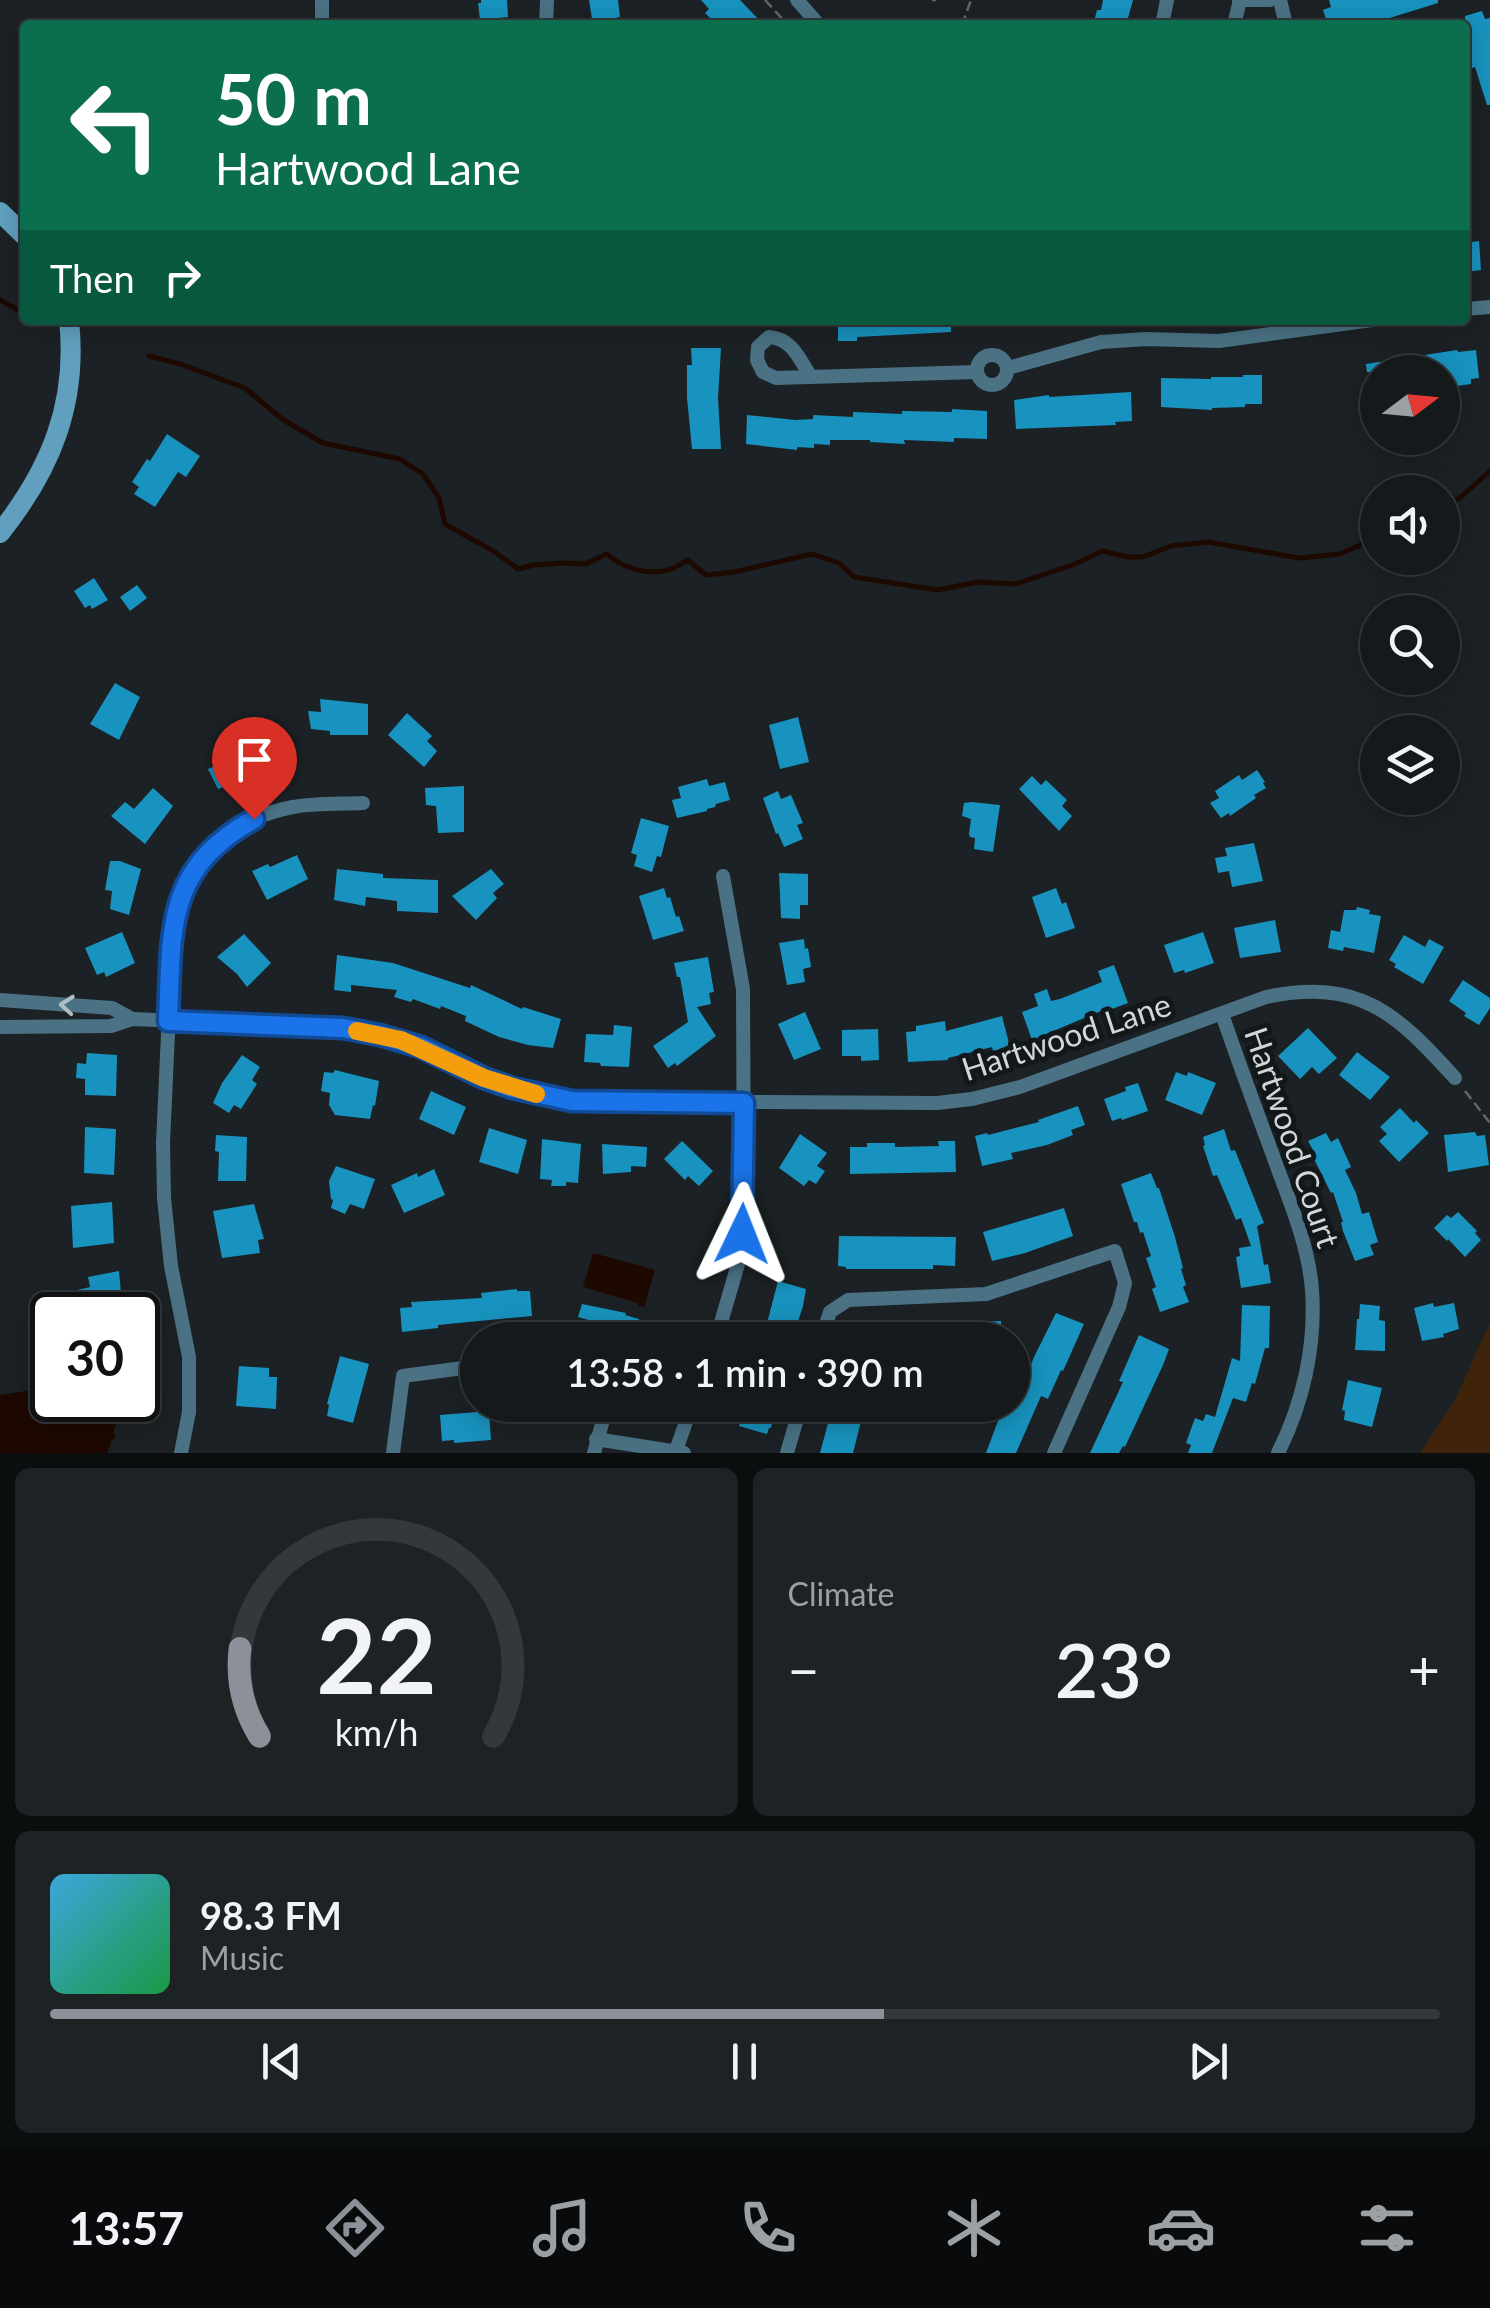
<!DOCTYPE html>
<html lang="en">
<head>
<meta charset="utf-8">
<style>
  :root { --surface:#14191b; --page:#1d2224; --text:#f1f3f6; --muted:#9da0a3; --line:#33383a; --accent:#8c9099 }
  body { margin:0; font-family:Lato,sans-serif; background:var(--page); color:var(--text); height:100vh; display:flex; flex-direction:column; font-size:38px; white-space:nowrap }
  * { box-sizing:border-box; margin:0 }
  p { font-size:32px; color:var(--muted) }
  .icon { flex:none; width:55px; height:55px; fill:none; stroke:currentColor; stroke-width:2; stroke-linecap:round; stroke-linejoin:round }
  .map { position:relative; height:1453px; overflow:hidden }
  .side { display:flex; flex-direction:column; gap:15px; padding:15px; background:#0b0e0f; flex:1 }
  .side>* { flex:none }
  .banner { position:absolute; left:20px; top:20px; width:1450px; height:305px; border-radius:10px; box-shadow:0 5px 25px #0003,0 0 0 2px var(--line); background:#0b6e4f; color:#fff; overflow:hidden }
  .needle { width:65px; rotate:74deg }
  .controls { position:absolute; left:1360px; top:355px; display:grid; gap:20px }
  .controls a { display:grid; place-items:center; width:100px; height:100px; border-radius:50%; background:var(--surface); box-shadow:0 5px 25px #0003,0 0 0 2px var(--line); font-size:50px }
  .speed { position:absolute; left:30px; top:1292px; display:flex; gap:20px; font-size:50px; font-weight:700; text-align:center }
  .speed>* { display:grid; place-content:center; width:130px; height:130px; border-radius:50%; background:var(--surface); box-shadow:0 5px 25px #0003,0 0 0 2px var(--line); line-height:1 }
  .speed .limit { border:5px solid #111; border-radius:15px; background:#fff; color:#111 }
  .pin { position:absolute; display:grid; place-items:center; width:85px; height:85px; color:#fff; margin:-102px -42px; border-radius:50% 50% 50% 0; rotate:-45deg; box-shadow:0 0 10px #0007 }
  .pin .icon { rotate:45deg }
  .me { position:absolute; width:110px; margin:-55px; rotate:2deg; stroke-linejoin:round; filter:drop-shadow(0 0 8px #0008) }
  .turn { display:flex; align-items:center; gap:35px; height:210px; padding:0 30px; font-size:45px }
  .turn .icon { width:130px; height:130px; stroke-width:2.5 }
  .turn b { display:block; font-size:70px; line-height:85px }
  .then { display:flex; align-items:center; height:95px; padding:0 30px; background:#0003; gap:20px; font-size:38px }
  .big { font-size:75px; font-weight:600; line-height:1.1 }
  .side .tile { flex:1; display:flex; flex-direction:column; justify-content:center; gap:15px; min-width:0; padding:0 35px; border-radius:15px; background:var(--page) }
  .side .dial { align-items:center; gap:0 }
  .dial svg { height:260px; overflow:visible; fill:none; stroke:var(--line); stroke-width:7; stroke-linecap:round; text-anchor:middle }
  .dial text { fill:var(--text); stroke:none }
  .song { display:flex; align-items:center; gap:30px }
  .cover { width:120px; height:120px; border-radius:15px; background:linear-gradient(135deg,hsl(200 70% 55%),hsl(140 70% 35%)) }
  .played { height:10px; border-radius:5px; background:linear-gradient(90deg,var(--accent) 60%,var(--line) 60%) }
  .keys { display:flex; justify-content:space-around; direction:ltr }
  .heat { display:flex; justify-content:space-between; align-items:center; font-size:55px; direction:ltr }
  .side .tiles { flex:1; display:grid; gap:15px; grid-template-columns:1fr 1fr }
  .tile:last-child { grid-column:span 2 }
  .trip { position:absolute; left:460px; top:1322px; width:570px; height:100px; border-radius:50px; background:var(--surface); box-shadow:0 5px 25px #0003,0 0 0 2px var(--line); font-weight:600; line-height:100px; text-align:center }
  .tabs { display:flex; height:160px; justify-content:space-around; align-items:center; background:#080a0b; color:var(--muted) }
  .tabs .icon { width:70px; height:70px }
  .tabs .active { color:var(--accent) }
  .tabs b { font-size:45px; color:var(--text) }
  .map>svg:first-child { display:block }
  .green { fill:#3f240b }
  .water { fill:#1d0900 }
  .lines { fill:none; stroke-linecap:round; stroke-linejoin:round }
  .stream { stroke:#1d0900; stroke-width:5 }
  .building { fill:#1892be }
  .path { stroke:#616669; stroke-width:2.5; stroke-dasharray:10 5; stroke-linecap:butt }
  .street { stroke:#4a7284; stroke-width:14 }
  .secondary { stroke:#60a0be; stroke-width:20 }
  .oneway { stroke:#b0bdc3 }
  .route-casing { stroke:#114b97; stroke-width:25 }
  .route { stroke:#1a73e8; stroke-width:18 }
  .slow { stroke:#f59e0b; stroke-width:18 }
  .labels { text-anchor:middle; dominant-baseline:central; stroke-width:10; stroke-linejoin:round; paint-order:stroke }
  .street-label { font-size:32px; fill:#d2d6d8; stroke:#12181a }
</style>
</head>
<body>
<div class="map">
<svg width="1490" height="1453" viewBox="0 0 1490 1453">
  <rect width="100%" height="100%" fill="#1b2124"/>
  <path class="green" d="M1490 1322V1453H1420L1455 1400Z"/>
  <g class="water">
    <path d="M593 1253 655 1270 644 1307 638 1305V1303L583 1287Z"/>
    <path d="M52 1387V1400H120L114 1410 117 1422 113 1433 116 1437 112 1440 107 1453H0V1395Z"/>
  </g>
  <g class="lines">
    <g class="stream">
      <path d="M0 300 25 314"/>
      <path d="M38 320 44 323"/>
      <path d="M149 356 180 364 245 388 282 419 323 443 400 459 423 474 439 498 445 524 495 552 518 569 534 565 564 563 585 564 607 554C622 568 644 574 664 571 672 570 681 564 688 560L706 575 734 572 812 554 839 563 854 577 938 590 978 582 1016 584 1075 564 1102 551 1128 557H1143L1171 546 1208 542 1299 558 1340 554 1378 537"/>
      <path d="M1442 506 1460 498 1490 471"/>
    </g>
  </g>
  <g class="building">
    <path d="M481 0H507L508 17 480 20 478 3H481Z"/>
    <path d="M589 0H618L620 17H617L618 25H593Z"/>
    <path d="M701 0H740L764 25H717L705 13 709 9Z"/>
    <path d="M1103 0H1133L1126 25H1093L1097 10H1101Z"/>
    <path d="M1329 0H1438V3L1367 25H1328L1323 10 1331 7Z"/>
    <path d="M1482 11 1485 19 1490 18V105H1487L1475 67 1472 68 1465 40V16Z"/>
    <path d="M1479 241 1481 270 1465 272V243Z"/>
    <path d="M838 320H951V332L857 337V341H838Z"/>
    <path d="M691 348H721L718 398 721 449H692L687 398V365H692Z"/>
    <path d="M1457 350 1458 352 1476 350 1479 378 1471 379V384L1442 388V372H1367L1366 364Z"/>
    <path d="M1243 375H1262V404H1245V407L1212 408V410L1161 407V378L1211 379V377H1243Z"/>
    <path d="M1131 392 1132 421 1115 422 1116 425 1016 429 1014 400 1049 395V397Z"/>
    <path d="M952 409 987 411V439L954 438V442L904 440 905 444 870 442V440H830V445L814 444V448L797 447V450L746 444 747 415 796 420 813 419V415L853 417V412L902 414V411L952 412Z"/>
    <path d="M167 434 200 456 186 477 178 472 155 507 134 494 139 487 132 482 147 459 150 461Z"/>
    <path d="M94 578 108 600 92 609 90 605 85 608 74 591Z"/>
    <path d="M137 585 147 598 130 611 120 597Z"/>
    <path d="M115 683 140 697 119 740 90 724Z"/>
    <path d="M320 699 368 704V735H330V731L311 729 308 711 321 712Z"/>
    <path d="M407 713 432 736 427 741 437 751 424 767 388 735Z"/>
    <path d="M798 717 809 762 780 769 769 725Z"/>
    <path d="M249 745 261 772 218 789 208 769 223 763 220 757Z"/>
    <path d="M1257 770 1265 782 1263 783 1266 788 1254 795 1256 798 1230 816 1229 813 1221 818 1210 803 1219 798 1215 791 1239 775 1242 780Z"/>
    <path d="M1032 776 1041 785 1046 780 1067 800 1062 806 1072 816 1059 831 1019 789Z"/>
    <path d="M707 779 709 786 725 782 730 800 716 804 715 807 707 809V811L677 818 672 800 681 798 678 787Z"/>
    <path d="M464 786V832L438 833 436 806 426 805 425 788Z"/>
    <path d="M153 788 173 806 145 844 111 816 125 802 134 809Z"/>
    <path d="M778 791 781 799 791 795 803 823 797 825 803 839 784 847 778 833 776 834 763 798Z"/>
    <path d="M971 802 1000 805 993 852 974 849 975 838 970 837 969 834 971 819 962 816 964 803Z"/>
    <path d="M641 818 669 826 661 857 657 856 652 872 634 866 637 855 631 853Z"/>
    <path d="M1254 843 1263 881 1232 887 1229 871 1218 873 1215 858 1227 856 1225 848Z"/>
    <path d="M297 855 308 879 267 900 252 871 268 864 270 867Z"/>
    <path d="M110 861H120L141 869 129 915 110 909 112 891 105 890Z"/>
    <path d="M337 869 383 874V878L438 880V913L397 911V901L366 897 365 906 334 900Z"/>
    <path d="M491 869 504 884 493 893 497 898 476 920 452 896Z"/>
    <path d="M779 873 808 874V905H800V919L781 918Z"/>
    <path d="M664 888 667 898 670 897 676 917 679 916 684 931 653 940 639 896Z"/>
    <path d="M1056 888 1062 904 1066 902 1075 928 1046 938 1032 897Z"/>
    <path d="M1357 907 1370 910 1369 914 1381 916 1374 953 1344 947 1343 951 1328 948 1331 930 1340 932 1344 910H1356Z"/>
    <path d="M1275 920 1281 952 1240 958 1234 928Z"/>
    <path d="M122 932 135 963 106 977 104 972 97 975 85 948Z"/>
    <path d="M1203 932 1214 963 1185 973 1184 970 1174 973 1164 945Z"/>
    <path d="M244 934 271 963 247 987 237 974 217 957Z"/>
    <path d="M1404 935 1425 947 1429 939 1444 947 1423 984 1394 967 1396 964 1389 960Z"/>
    <path d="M804 939 805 949 808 948 811 967 803 969 805 982 787 985 779 943Z"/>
    <path d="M337 955 393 963 470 988 471 985 522 1009 523 1007 561 1019 553 1048 528 1045 499 1037 465 1021 466 1016 441 1006 440 1009 413 999 411 1002 394 997 397 990 351 985V992L334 990Z"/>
    <path d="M708 957 714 992 709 993 711 1004 697 1007 716 1036 677 1066 675 1063 668 1068 653 1046 688 1022 680 977H677L674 963Z"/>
    <path d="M1114 965 1128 1003 1109 1010 1108 1008 1032 1040 1022 1012 1038 1006 1034 994 1047 989 1051 1001 1060 999 1102 982 1098 971Z"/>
    <path d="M1463 980 1490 998V1008L1479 1025 1464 1016 1466 1013 1449 1001Z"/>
    <path d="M805 1012 821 1049 794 1060 778 1024Z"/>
    <path d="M1002 1016 1010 1047 993 1051 992 1047 948 1058V1060L908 1062 906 1032 916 1031V1026L945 1021 946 1031Z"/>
    <path d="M614 1025 632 1027 629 1067 601 1066 600 1063 584 1062 586 1034 613 1035Z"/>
    <path d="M1308 1028 1337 1058 1319 1074 1312 1067 1300 1079 1278 1056Z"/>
    <path d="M878 1029 879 1060 861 1061V1056H842V1030Z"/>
    <path d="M1357 1052 1390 1077 1370 1100 1339 1075Z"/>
    <path d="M87 1053 117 1055 116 1096 85 1095V1079L76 1078 77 1063 86 1064Z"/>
    <path d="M242 1055 260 1067 252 1080 257 1084 241 1109 234 1105 229 1113 213 1103 222 1083Z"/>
    <path d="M335 1070 379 1081 375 1106 373 1105 370 1119 335 1115 329 1105 330 1093 321 1091 324 1072 333 1073Z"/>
    <path d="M1176 1072 1187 1076 1188 1072 1216 1083 1202 1115 1165 1100Z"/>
    <path d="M1138 1083 1148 1111 1122 1120 1121 1118 1112 1121 1104 1099 1126 1091 1125 1087Z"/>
    <path d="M431 1091 466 1107 454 1135 419 1119Z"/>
    <path d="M1078 1106 1085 1125 1071 1130 1073 1135 1047 1145 1011 1153 1013 1159 982 1166 975 1136 987 1133 988 1135 1039 1122 1038 1120Z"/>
    <path d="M1400 1108 1414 1123 1416 1120 1429 1133 1399 1162 1379 1141 1387 1134 1380 1127Z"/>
    <path d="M85 1127 116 1129 114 1175 84 1173Z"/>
    <path d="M489 1128 527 1140 518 1174 479 1162Z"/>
    <path d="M1224 1129 1231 1151 1235 1150 1264 1223 1257 1226 1264 1265 1268 1264 1271 1283 1241 1288 1236 1257 1240 1256 1239 1248 1251 1246 1241 1218 1236 1220 1217 1175 1213 1176 1203 1146 1205 1145 1203 1137Z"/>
    <path d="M1475 1132 1477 1136 1485 1135 1489 1165 1448 1172 1444 1135Z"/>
    <path d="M1326 1133 1331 1142 1338 1138 1351 1167 1345 1170 1356 1193 1362 1214 1369 1212 1378 1242 1370 1245 1374 1255 1355 1261 1343 1231 1341 1222H1343L1333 1192 1331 1193 1310 1151 1313 1150 1308 1141Z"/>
    <path d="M800 1134 827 1153 817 1166 825 1171 816 1184 809 1180 804 1186 779 1168Z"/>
    <path d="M216 1135 247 1137 246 1181H218L219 1152 215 1151Z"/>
    <path d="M542 1139 581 1144 578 1183 566 1182V1186H551L552 1180 540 1179Z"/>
    <path d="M682 1141 713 1171 699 1186 688 1176 685 1180 664 1159Z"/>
    <path d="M938 1141H955L956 1172 850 1174V1147H867V1143H895V1147L939 1146Z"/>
    <path d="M602 1144 647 1147 646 1167 631 1166V1172L603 1174Z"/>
    <path d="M336 1166 375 1179 364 1209 350 1204 345 1214 331 1208 333 1200 331 1199 329 1181Z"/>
    <path d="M434 1169 445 1195 404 1213 391 1185 417 1173 418 1177Z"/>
    <path d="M1151 1173 1157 1188H1159L1175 1237 1183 1268 1181 1269 1186 1285 1183 1287 1189 1302 1160 1312 1152 1289 1156 1287 1146 1258 1151 1256 1143 1232 1140 1233 1137 1222H1134L1121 1184Z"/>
    <path d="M112 1202 114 1243 73 1248 71 1206Z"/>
    <path d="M254 1204 264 1239 258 1240 260 1253 222 1258 213 1211Z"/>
    <path d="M1064 1208 1073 1236 1025 1253 992 1261 983 1232Z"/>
    <path d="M1458 1212 1477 1231 1475 1233 1481 1240 1465 1257 1448 1239 1447 1241 1434 1228 1447 1215 1451 1218Z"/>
    <path d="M839 1236 956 1237 955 1266 933 1265V1269H846V1267L838 1266Z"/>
    <path d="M119 1271 123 1315H96L93 1300 79 1303 77 1290 90 1287 88 1277Z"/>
    <path d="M778 1281 806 1289 803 1306 792 1340H764L767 1331H765Z"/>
    <path d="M517 1289V1291H530L532 1316 438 1325V1328L402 1332 400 1308 412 1307 411 1302 482 1298 481 1293Z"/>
    <path d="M1433 1303 1434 1307 1454 1303 1459 1329 1443 1334 1444 1337 1422 1341 1414 1308Z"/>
    <path d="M582 1304 626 1313 625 1315 639 1319 636 1333 621 1329V1332L592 1324V1321L578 1317Z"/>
    <path d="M1360 1304 1380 1306 1379 1320 1385 1321V1351L1355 1350 1357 1319H1359Z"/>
    <path d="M1242 1305 1270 1306 1269 1348H1265L1255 1384 1252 1383 1246 1402 1233 1398 1212 1453H1188L1191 1445 1186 1443 1195 1418 1203 1421 1206 1414 1215 1417 1232 1358 1240 1361Z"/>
    <path d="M1056 1313 1084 1324 1063 1371 1061 1370 1048 1399 1041 1396 1016 1453H986L1004 1405H1015L1034 1357Z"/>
    <path d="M1001 1321V1340H919L918 1326H929V1324Z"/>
    <path d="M1139 1335 1169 1349 1163 1365 1125 1447 1123 1446 1119 1453H1090L1123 1382 1119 1381Z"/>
    <path d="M340 1356 369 1364 353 1423 327 1416 329 1405 327 1404Z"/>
    <path d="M239 1366 269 1368V1377H277L276 1409 236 1406Z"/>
    <path d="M1348 1380 1382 1388 1372 1427 1344 1420 1345 1411 1342 1410Z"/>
    <path d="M746 1405H776L771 1428H769L767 1434 739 1426Z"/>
    <path d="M833 1405H865L853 1453H820Z"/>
    <path d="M489 1411 491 1440 454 1443V1440L442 1441 440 1415Z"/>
  </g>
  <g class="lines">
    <g class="path">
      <path d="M765 0 788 25"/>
      <path d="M932 0H936"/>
      <path d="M962 25 971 0"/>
      <path d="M1465 1091 1490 1123"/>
    </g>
    <g class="street">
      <path d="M797 0 819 25"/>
      <path d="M1239 0H1270"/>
      <path d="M1280 0 1286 25"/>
      <path d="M322 25V0"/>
      <path d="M546 25 547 0"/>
      <path d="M1162 25 1167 0"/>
      <path d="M1234 25 1240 0"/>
      <path d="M1465 309 1490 307"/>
      <circle cx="992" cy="370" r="15"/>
      <path d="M1008 368 1101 342 1146 339 1219 341 1372 320"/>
      <path d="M811 377C799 359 793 339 769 337L758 347 757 360 763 372 776 378 977 372"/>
      <path d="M0 1000 112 1008 132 1019"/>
      <path d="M1222 1014C1240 1067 1260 1120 1279 1172 1293 1210 1309 1249 1312 1290 1316 1346 1303 1403 1278 1453"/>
      <path d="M0 1027 111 1026 132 1019 343 1028 379 1035 421 1047 485 1078 512 1088 572 1101 937 1103 972 1099 1020 1087 1266 997C1360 978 1396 1013 1455 1078"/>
      <path d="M716 1340 738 1264 744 1210 743 989 723 876"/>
      <path d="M821 1340 830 1312 848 1300 986 1294 1115 1251 1125 1283 1119 1307 1054 1453"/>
      <path d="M596 1439 684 1453"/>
      <path d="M181 1453 189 1412V1357L171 1266 164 1198 163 1143 173 925C190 862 227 819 293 807 315 803 340 804 363 803"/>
      <path d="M393 1453 403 1376 478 1366"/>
      <path d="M594 1453 607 1405"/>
      <path d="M675 1453 692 1405"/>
      <path d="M787 1453 801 1405"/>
    </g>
    <g class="secondary">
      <path d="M0 212 25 236"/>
      <path d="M0 533C51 469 78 403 69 320"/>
    </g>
  </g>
  <defs><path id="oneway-chevron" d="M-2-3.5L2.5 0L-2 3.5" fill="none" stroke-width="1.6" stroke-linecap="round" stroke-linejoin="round" transform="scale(2.5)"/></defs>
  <use class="oneway" href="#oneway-chevron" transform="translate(67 1005) rotate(-175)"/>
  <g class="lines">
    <g class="route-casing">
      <path id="route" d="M254 819C164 869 172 931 168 1021L343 1028 380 1035 421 1047 484 1078 512 1088 572 1101 744 1103 742 1234"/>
    </g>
    <use href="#route" class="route"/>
    <path class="slow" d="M357 1031 401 1040 484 1078 536 1094"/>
  </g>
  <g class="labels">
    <g class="street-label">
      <text transform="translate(1066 1036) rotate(-18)">Hartwood Lane</text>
      <text transform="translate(1293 1137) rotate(71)">Hartwood Court</text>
    </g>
  </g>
</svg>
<div class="controls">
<a><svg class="needle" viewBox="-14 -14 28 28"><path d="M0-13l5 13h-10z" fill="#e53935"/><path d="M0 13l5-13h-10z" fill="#9da0a3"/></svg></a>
<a><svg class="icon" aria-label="sound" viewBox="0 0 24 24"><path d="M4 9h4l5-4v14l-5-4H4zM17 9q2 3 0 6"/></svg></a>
<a><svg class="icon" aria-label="search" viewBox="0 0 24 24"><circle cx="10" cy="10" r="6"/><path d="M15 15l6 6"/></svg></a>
<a><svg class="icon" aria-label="layers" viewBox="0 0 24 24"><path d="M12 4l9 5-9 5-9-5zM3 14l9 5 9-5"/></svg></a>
</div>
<div class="speed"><div class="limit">30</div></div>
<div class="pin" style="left:254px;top:819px;background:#d93025"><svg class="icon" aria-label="arrive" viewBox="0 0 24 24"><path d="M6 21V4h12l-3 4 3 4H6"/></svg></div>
<svg class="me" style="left:742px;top:1234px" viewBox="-20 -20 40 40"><path d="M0-17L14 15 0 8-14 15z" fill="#1a73e8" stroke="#fff" stroke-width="4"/></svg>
<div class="trip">13:58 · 1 min · 390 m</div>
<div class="banner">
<div class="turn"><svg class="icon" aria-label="left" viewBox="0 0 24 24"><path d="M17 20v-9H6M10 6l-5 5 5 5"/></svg><div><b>50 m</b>Hartwood Lane</div></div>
<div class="then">Then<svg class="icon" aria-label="right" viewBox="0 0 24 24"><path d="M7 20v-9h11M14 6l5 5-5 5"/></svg></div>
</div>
</div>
<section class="side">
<div class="tiles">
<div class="tile dial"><svg viewBox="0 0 100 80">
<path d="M14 69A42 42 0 1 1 86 69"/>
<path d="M14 69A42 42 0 0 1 8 42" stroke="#8c9099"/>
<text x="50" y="56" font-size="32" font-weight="700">22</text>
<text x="50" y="72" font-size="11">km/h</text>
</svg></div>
<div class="tile"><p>Climate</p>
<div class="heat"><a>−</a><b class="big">23°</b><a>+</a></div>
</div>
<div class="tile">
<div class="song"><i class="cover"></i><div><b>98.3 FM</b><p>Music</p></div></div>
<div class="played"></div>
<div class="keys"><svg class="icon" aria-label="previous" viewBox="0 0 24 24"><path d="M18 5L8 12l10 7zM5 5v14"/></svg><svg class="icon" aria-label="pause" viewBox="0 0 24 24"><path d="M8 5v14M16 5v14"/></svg><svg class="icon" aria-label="next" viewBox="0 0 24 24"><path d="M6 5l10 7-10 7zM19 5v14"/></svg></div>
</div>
</div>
</section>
<nav class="tabs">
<b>13:57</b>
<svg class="icon active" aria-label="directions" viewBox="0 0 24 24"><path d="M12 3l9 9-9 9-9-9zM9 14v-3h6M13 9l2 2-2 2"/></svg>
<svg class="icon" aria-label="music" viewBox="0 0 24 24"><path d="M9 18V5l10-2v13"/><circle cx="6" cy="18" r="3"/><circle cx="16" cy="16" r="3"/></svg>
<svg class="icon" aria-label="phone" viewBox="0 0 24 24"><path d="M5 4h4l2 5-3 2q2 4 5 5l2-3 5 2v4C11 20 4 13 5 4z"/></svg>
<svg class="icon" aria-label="climate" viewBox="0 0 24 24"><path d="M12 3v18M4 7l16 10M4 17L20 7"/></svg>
<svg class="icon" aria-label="car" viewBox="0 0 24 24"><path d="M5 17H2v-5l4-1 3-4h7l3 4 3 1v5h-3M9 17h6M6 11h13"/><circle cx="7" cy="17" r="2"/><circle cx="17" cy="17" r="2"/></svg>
<svg class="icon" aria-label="filters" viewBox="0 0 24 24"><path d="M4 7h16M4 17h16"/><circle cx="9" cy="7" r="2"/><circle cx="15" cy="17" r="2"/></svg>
</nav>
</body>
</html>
